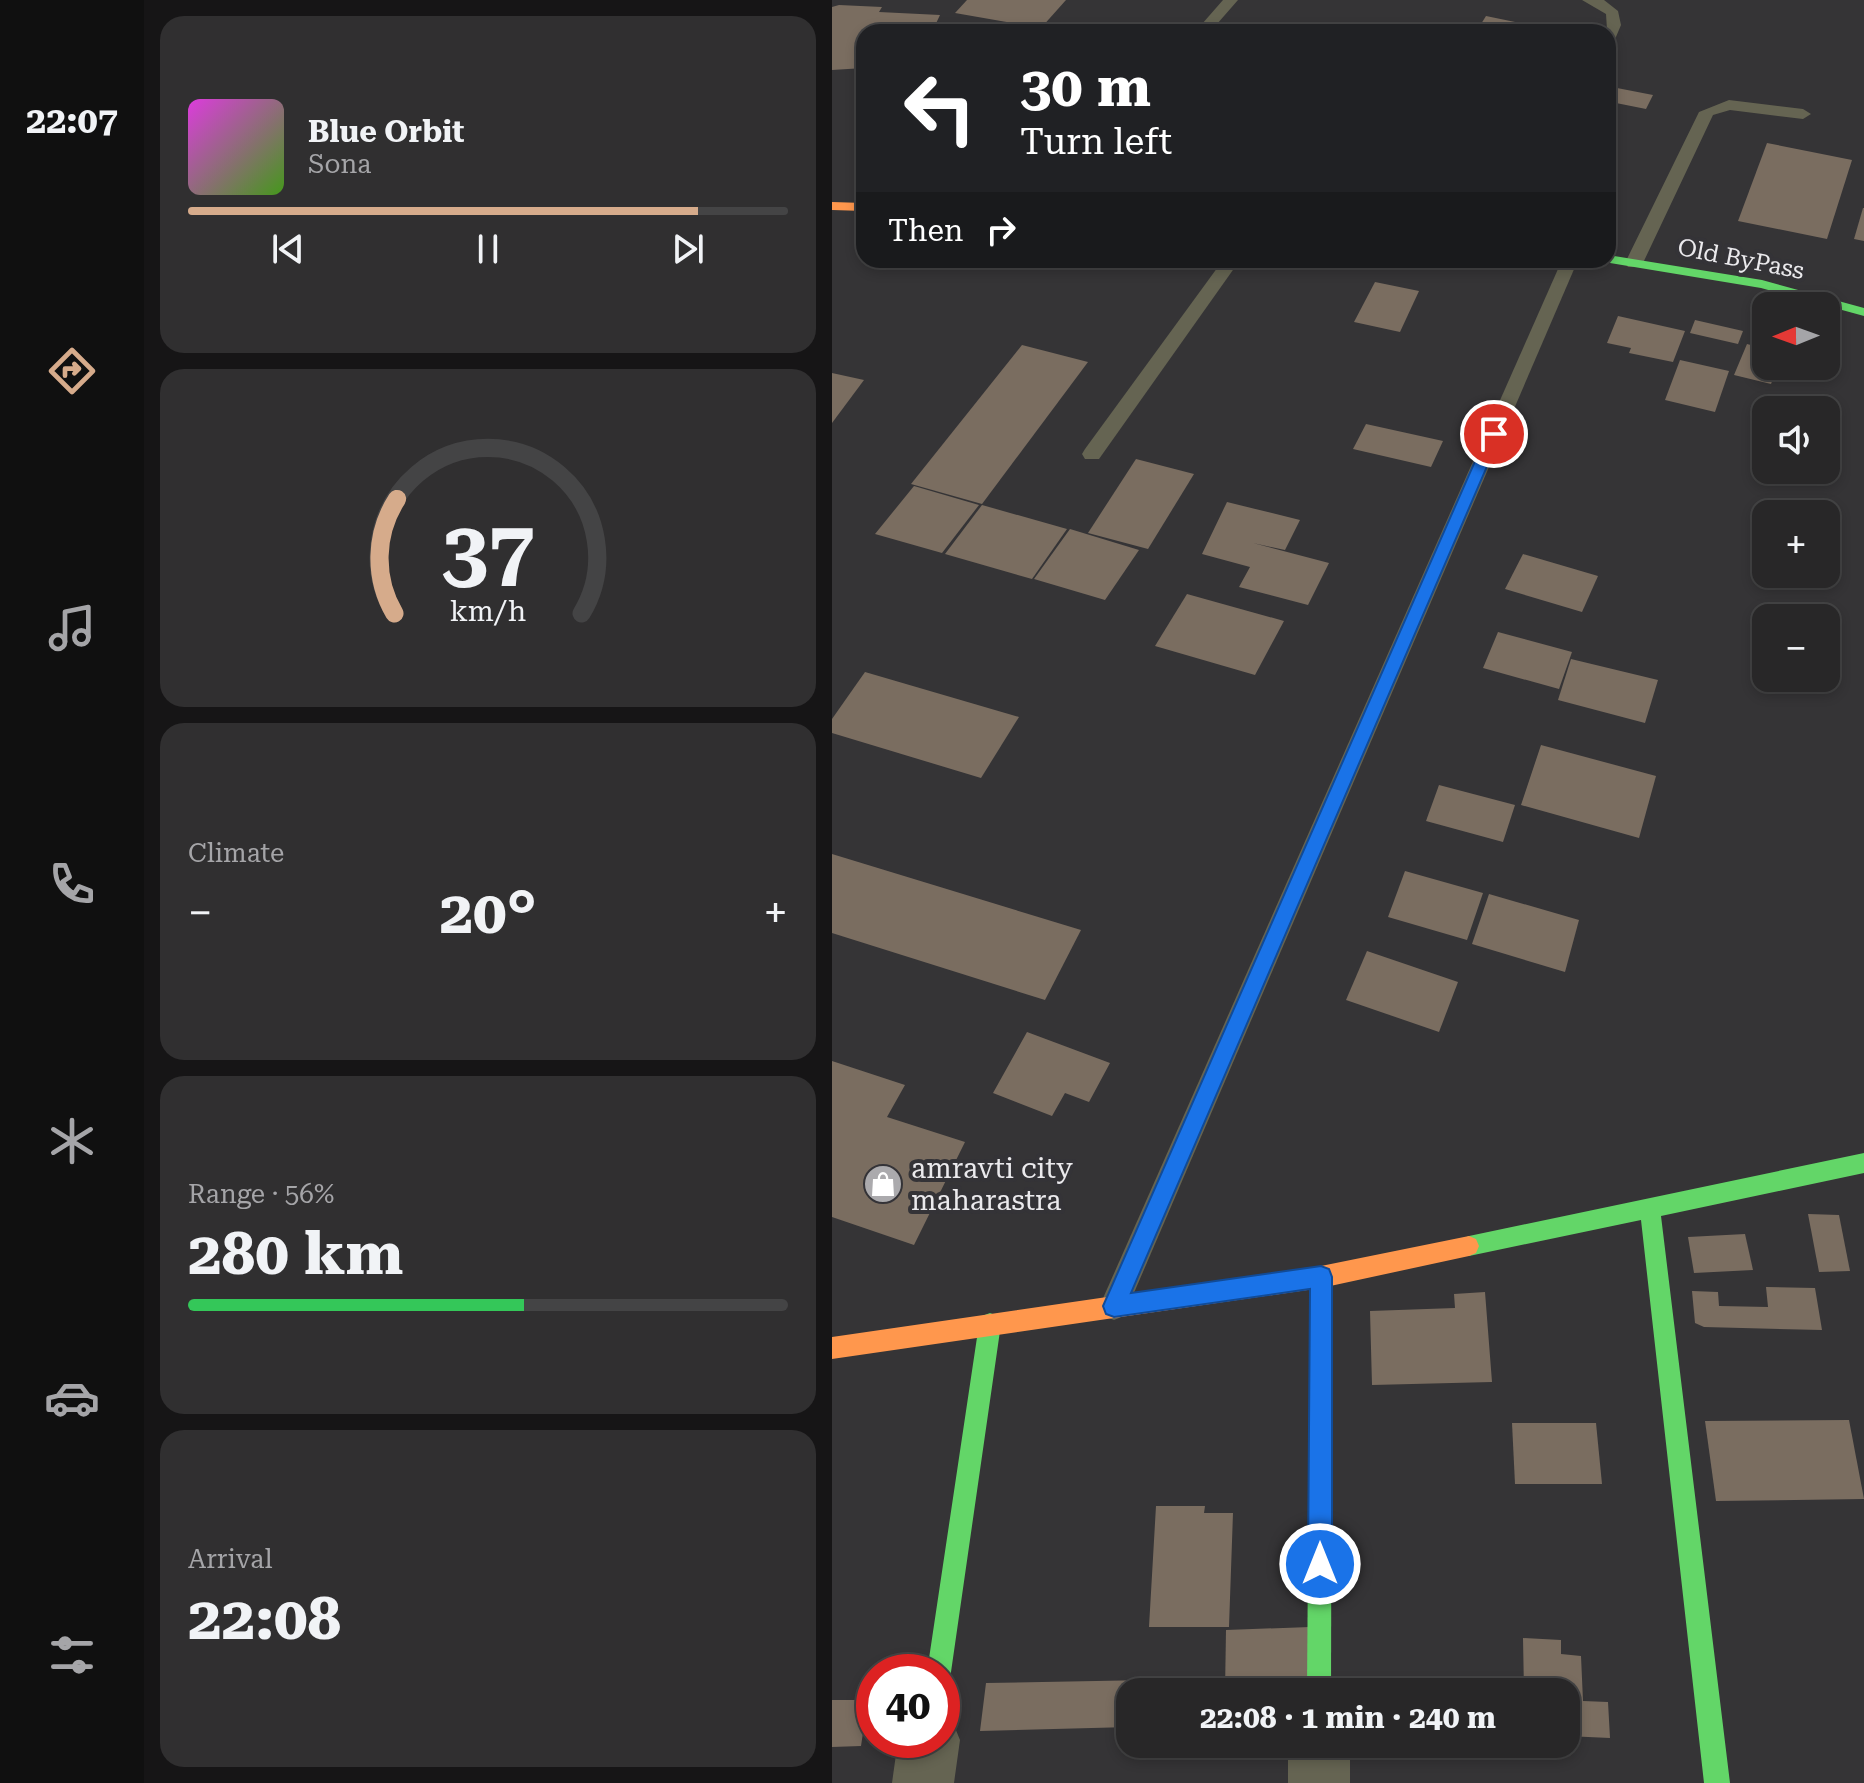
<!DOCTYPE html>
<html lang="en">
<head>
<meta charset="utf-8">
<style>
  :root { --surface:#282728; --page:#302f30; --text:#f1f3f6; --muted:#a5a5a8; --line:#444445; --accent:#d6ab8b }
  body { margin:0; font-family:"Roboto Serif",serif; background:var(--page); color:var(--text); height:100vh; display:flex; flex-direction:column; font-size:30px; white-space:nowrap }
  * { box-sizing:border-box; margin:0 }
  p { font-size:26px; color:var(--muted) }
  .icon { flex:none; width:44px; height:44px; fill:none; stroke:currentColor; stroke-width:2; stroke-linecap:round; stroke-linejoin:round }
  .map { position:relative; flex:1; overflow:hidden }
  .side { display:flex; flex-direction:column; gap:16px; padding:16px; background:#161516; width:688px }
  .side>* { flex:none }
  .top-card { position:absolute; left:24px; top:24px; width:760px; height:244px; border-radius:24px; box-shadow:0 4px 12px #0003,0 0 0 2px var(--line); background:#202124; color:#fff; overflow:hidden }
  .needle { width:52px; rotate:269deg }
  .buttons { position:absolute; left:920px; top:292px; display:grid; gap:16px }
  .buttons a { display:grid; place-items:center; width:88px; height:88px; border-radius:16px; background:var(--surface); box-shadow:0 4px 12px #0003,0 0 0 2px var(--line); font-size:40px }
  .speed { position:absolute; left:24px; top:1654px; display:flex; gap:16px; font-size:40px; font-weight:700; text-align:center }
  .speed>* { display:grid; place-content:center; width:104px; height:104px; border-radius:50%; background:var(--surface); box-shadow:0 4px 12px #0003,0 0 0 2px var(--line); line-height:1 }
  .speed .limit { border:12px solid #d22; background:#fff; color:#111 }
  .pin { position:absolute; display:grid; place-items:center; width:68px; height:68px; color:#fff; margin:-34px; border:4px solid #fff; border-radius:50%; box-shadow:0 2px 8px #0007 }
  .me { position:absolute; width:88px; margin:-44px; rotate:0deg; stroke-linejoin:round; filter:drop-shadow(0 0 6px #0008) }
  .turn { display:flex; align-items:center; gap:28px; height:168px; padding:0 32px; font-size:36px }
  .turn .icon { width:104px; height:104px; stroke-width:2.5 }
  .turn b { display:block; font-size:56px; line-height:68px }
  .then { display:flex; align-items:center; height:76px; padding:0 32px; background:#0003; gap:16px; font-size:30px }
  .big { font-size:60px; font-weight:700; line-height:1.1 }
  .side .tile { flex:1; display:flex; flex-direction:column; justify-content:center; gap:12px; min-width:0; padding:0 28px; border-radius:24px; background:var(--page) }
  .side .dial { align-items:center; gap:0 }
  .dial svg { height:208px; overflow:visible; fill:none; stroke:var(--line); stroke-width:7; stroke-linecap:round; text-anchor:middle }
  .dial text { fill:var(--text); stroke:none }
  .song { display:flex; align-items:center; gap:24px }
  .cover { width:96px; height:96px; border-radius:12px; background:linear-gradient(135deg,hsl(300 70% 55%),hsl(100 70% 35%)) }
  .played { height:8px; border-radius:4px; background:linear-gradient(90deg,var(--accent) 85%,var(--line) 85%) }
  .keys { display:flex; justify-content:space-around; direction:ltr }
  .heat { display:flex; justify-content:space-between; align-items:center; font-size:44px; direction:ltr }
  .charge { height:12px; border-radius:6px; background:linear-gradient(90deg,#34c759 56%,var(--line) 0) }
  .trip { position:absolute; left:284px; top:1678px; width:464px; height:80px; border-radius:24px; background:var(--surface); box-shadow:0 4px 12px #0003,0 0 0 2px var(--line); font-weight:700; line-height:80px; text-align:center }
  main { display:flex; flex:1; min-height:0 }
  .tab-bar { display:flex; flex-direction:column; width:144px; justify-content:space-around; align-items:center; background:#101010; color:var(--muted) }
  .tab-bar .icon { width:56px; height:56px }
  .tab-bar .active { color:var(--accent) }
  .tab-bar b { font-size:36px; color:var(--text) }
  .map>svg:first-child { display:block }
  .building { fill:#7a6d60 }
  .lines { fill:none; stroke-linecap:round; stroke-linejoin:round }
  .lane { fill:#656452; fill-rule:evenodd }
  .street { fill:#656452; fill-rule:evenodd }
  .fast { fill:#63d668; fill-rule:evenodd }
  .slow { fill:#ff974d; fill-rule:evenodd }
  .route { fill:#1a73e8; stroke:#114b97; stroke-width:2 }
  .labels { text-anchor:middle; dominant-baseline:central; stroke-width:8; stroke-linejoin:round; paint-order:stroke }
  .far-street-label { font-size:24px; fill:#ebeaed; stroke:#343337 }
  .poi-label { font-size:28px; fill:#ebeaed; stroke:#343337; text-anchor:start }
</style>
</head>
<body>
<main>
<nav class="tab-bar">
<b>22:07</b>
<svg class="icon active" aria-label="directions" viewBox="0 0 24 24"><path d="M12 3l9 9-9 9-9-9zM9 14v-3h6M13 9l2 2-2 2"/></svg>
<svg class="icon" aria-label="music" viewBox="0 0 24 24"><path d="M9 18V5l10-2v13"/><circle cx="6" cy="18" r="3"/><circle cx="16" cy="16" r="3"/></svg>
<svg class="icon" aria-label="phone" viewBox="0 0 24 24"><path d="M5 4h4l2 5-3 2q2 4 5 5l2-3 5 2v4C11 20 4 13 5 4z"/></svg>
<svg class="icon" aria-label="climate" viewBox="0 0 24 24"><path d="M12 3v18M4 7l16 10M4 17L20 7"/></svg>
<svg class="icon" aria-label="car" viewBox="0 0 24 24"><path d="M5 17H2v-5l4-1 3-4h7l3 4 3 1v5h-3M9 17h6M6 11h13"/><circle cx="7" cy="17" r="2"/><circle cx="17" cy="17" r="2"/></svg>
<svg class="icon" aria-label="filters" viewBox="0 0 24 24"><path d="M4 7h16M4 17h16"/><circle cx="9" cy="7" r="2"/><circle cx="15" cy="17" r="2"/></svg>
</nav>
<section class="side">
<div class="tile">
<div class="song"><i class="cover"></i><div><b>Blue Orbit</b><p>Sona</p></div></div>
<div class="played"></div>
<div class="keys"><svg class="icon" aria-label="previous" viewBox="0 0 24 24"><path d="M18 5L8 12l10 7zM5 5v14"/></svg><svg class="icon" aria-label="pause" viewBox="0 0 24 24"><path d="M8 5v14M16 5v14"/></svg><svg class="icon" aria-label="next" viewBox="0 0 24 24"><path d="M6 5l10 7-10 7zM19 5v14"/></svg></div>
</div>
<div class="tile dial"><svg viewBox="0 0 100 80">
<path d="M14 69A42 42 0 1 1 86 69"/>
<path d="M14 69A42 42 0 0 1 15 25" stroke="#d6ab8b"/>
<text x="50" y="56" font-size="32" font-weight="700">37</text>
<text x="50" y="72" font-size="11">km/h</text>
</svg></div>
<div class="tile"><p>Climate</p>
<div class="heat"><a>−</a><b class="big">20°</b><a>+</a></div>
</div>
<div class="tile"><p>Range · 56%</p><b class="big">280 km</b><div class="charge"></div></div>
<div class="tile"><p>Arrival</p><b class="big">22:08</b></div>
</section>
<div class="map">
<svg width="1032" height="1783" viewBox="0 0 1032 1783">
  <rect width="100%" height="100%" fill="#353436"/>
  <g class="building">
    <path d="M135 0H234L209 28 123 13Z"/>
    <path d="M7 5 50 7 47 12 108 15 100 32H32V68L0 70V7Z"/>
    <path d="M654 16 712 28 710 32H624L629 25 649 24Z"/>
    <path d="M785 88 821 95 814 109 779 102Z"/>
    <path d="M935 143 1020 160 995 239 906 221Z"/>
    <path d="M1031 208H1032V241L1022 239Z"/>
    <path d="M543 282 587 291 568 332 522 322Z"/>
    <path d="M786 316 853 331 841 362 797 353 799 348 775 343Z"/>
    <path d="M863 320 911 331 906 344 858 333Z"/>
    <path d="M915 344 934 349V366H946L939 384 902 375Z"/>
    <path d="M190 345 256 362 150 504 79 484Z"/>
    <path d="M848 360 897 371 883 412 833 400Z"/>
    <path d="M0 373 32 380 0 423Z"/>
    <path d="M534 424 611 441 599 467 521 449Z"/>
    <path d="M304 459 362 474 316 549 256 533Z"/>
    <path d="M82 486 147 505 110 553 43 534Z"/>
    <path d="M395 502 468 520 453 550 421 543 497 563 476 605 407 587 418 567 370 554Z"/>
    <path d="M150 505 235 529 200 579 113 554Z"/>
    <path d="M238 529 307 550 273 600 202 579Z"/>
    <path d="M691 554 766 576 750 612 673 589Z"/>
    <path d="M355 594 452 621 423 675 323 646Z"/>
    <path d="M666 632 740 652 727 689 651 668Z"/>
    <path d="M739 659 826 680 813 723 726 700Z"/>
    <path d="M33 672 187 717 149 778 0 733V719Z"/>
    <path d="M709 745 824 776 807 838 689 805Z"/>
    <path d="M607 785 683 805 671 842 594 821Z"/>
    <path d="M0 854 249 930 213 1000 0 933Z"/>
    <path d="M573 871 651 893 635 940 556 917Z"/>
    <path d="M657 894 747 920 733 972 640 944Z"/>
    <path d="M535 951 626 982 607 1032 514 1000Z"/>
    <path d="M195 1032 278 1063 257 1102 233 1093 220 1116 161 1093Z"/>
    <path d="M0 1061 73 1085 55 1117 133 1142 82 1245 0 1217Z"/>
    <path d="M976 1214 1007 1215 1018 1271 987 1272Z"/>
    <path d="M913 1234 921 1270 862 1273 856 1237Z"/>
    <path d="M934 1287 983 1288 990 1330 872 1327 863 1323 860 1291 886 1292 887 1306 936 1307Z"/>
    <path d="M653 1292 660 1382 540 1385 538 1311 623 1308 622 1294Z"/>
    <path d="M1017 1420 1032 1499 884 1501 873 1421Z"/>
    <path d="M680 1423H764L770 1484H683Z"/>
    <path d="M324 1506H373L372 1513H401L397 1627H317Z"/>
    <path d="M478 1627 477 1692H393L394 1630Z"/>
    <path d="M691 1638 729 1640V1654L749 1656 751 1701 776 1702 778 1738 734 1736V1692H692Z"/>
    <path d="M317 1680 316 1692H298V1727L148 1731 154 1683Z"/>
    <path d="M0 1700H36L29 1746 0 1747Z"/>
  </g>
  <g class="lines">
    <g class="lane">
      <path d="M391 0H406L378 32H363Z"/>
      <path d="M750 0H772L786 11 789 25 781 44 776 45 774 14Z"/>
      <path d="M897 100 971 109 979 114 971 119 898 110 881 115 811 263 808 267H796L793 263 867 112Z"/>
      <path d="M391 260H408L267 459H253L250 454 253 449Z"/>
      <path d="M730 260H746L292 1316 282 1320 272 1316 268 1306 272 1296Z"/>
    </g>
    <g class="street">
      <path d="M110 1715 119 1718 128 1740 122 1783H60L66 1740H110Z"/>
      <rect x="456" y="1744" width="62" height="39"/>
    </g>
    <g class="fast">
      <path d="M776 255 930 280 1032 308V316L929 288 772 262 776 260Z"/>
      <path d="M1032 1153V1173L829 1216 898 1783H872L809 1220 637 1256 630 1253 627 1246 630 1239 637 1236Z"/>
      <path d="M489 1266 497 1270 500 1277 499 1692H475L478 1277 481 1270Z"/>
      <path d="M158 1313 166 1316 169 1324 119 1672 116 1681 110 1683V1672H95L147 1324 150 1316Z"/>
    </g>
    <g class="slow">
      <path d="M0 202 32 203V211L0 210Z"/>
      <path d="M637 1236 644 1239 647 1246 644 1253 637 1256 489 1288 0 1359V1337L489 1266Z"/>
    </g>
  </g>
  <path class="route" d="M662 430 669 434 299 1293 489 1266 497 1269 500 1277V1564L496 1573 488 1576 479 1573 476 1564 478 1289 282 1317 274 1314 271 1306 655 434Z"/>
  <defs>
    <g id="shop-disc" transform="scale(2)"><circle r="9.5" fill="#abaaad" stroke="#343337"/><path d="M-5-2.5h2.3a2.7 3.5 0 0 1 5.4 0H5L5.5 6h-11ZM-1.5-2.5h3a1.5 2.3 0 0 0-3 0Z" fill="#fff"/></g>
  </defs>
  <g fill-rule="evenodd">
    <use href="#shop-disc" x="51" y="1184"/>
  </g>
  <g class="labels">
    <g class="far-street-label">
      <text transform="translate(909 259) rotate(11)">Old ByPass</text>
    </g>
    <g class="poi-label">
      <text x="79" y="1168">amravti city<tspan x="79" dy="32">maharastra</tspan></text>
    </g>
  </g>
</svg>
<div class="buttons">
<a><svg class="needle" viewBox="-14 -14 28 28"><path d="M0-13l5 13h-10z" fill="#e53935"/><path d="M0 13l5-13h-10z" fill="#a5a5a8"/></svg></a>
<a><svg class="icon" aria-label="sound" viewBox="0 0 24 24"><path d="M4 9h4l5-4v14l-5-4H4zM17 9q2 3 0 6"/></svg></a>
<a>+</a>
<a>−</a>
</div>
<div class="speed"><div class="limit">40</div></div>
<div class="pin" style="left:662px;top:434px;background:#d93025"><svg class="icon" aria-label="arrive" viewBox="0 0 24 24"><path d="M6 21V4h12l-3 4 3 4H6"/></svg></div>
<svg class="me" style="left:488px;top:1564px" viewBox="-20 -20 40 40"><circle r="17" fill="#1a73e8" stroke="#fff" stroke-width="3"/><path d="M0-11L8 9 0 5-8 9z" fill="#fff"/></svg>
<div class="trip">22:08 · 1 min · 240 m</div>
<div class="top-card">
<div class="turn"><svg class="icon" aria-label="left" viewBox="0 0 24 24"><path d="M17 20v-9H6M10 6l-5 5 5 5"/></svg><div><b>30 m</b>Turn left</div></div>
<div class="then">Then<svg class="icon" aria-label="right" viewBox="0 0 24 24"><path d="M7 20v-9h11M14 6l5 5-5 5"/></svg></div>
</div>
</div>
</main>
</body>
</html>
